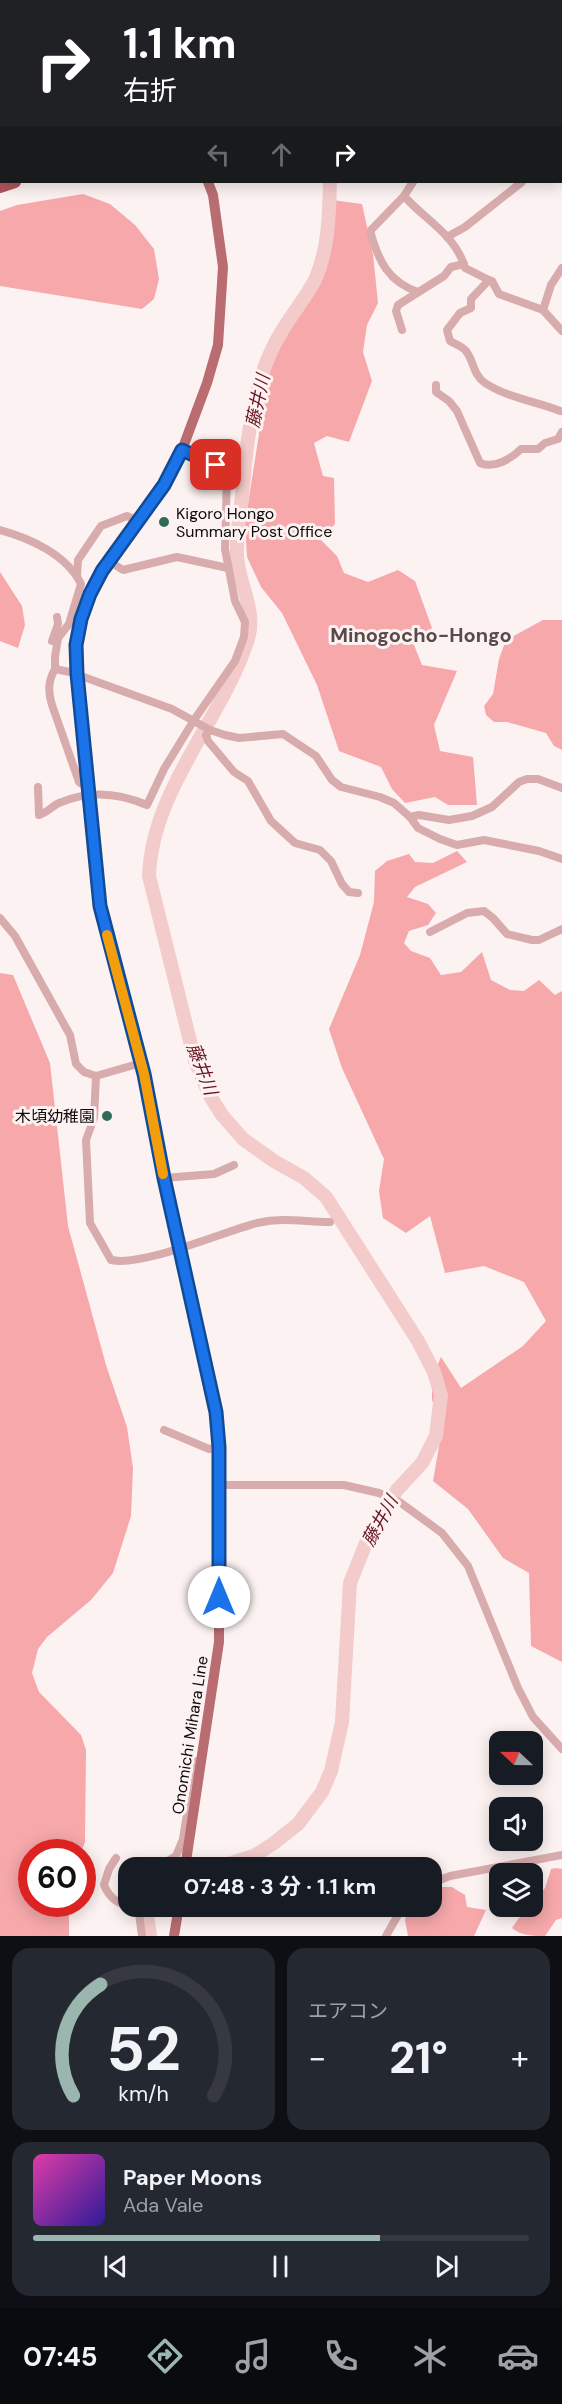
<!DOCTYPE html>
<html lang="ja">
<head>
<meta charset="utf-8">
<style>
  :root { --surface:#171b24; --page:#242831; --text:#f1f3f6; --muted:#9ea1a6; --line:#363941; --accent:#9ab6ae }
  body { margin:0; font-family:"DM Sans","Noto Sans JP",sans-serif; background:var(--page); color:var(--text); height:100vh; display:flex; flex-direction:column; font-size:22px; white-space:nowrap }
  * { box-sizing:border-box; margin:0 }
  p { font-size:20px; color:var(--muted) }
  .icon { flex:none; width:33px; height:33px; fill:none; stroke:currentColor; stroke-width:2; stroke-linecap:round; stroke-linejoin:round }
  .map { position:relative; height:1936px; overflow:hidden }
  .sheet { display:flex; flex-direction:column; gap:12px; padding:12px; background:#0d0f14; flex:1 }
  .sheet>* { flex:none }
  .top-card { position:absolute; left:0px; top:0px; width:562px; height:183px; box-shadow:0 3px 15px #0003; background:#202124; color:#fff; overflow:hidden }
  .needle { width:39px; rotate:292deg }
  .buttons { position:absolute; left:489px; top:1731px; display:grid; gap:12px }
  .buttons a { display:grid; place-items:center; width:54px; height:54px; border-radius:12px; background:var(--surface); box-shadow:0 3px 15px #0003; font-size:30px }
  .speed { position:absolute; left:18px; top:1839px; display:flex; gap:12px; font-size:30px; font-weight:700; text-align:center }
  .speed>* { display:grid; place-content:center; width:78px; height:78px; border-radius:50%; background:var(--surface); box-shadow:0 3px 15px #0003; line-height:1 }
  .speed .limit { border:9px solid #d22; background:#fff; color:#111 }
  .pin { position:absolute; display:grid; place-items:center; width:51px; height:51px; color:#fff; margin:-26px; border-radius:12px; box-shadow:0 3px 9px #0006 }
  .me { position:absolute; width:66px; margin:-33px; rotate:0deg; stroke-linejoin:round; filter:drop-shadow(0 0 4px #0008) }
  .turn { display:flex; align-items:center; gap:21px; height:126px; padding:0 24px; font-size:27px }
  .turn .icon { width:78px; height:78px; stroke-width:2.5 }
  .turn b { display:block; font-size:42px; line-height:51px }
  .lanes { display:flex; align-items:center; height:57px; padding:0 24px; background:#0003; justify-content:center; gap:30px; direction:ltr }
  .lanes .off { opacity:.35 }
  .big { font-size:45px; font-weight:700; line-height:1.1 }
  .sheet .widget { flex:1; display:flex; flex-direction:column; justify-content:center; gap:9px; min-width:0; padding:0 21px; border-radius:18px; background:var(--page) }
  .sheet .dial { align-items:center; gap:0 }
  .dial svg { height:156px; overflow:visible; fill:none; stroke:var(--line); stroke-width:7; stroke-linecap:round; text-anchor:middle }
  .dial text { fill:var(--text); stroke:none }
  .song { display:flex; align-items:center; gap:18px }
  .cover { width:72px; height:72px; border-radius:9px; background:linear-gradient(135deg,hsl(320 70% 55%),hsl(250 70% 35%)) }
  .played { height:6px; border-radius:3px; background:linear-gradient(90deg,var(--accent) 70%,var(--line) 70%) }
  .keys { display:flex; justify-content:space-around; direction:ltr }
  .heat { display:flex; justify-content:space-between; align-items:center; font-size:33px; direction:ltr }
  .sheet .tiles { flex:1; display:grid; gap:12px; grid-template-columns:1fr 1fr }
  .widget:last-child { grid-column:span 2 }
  .trip { position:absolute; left:118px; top:1857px; width:324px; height:60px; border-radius:18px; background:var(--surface); box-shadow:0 3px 15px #0003; font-weight:700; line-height:60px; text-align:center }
  .dock { display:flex; height:96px; justify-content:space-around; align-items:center; background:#090b0e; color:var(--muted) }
  .dock .icon { width:42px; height:42px }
  .dock .on { color:var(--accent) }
  .dock b { font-size:27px; color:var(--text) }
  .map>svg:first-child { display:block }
  .forest { fill:#f6a8ab }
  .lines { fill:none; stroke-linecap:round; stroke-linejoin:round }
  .river { stroke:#f3cbcb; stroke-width:14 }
  .minor { stroke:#d8acad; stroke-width:8 }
  .major { stroke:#b96d71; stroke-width:10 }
  .highway { stroke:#ad555b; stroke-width:12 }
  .route-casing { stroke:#114b97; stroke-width:15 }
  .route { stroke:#1a73e8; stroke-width:10 }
  .slow { stroke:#f59e0b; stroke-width:10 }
  .poi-dot { fill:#2f6b56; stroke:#fdf2f2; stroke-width:2 }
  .labels { text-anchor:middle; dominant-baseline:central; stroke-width:6; stroke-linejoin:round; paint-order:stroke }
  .poi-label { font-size:16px; fill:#100a0a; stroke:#fdf2f2; text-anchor:start }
  .street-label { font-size:16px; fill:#100a0a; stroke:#fdf2f2 }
  .water-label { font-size:18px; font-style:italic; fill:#681522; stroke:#fdf2f2 }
  .quarter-label { font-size:20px; font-weight:bold; fill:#594a4b; stroke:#fdf2f2 }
</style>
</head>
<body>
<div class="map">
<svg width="562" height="1936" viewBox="0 0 562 1936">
  <rect width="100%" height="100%" fill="#fdf2f2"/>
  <g class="forest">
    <path d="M83 194 110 204 135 225 154 249 159 279 154 299 142 309 0 286V211L17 205Z"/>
    <path d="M332 200 362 204 373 254 378 303 367 325 363 352 372 381 349 442 327 436 314 443 323 476 334 478 335 524 320 539 337 556 344 573 368 582 398 570 415 581 432 628 414 645 422 665 457 671 434 725 440 751 473 757 477 805H448L435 797 405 803 392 789 381 767 339 751 317 685 282 613 261 587 247 557 245 523 259 434 251 386 268 342 331 244Z"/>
    <path d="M0 572 22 606 25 625 18 648 0 641Z"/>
    <path d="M543 620H562V750L554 746 546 733 507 722H494L486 715 484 706 493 694 499 659 506 640Z"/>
    <path d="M457 851 467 862 415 887 407 897 428 904 436 913 428 925 409 931 404 943 411 951 430 958 441 975 461 972 482 952 491 980 510 990 524 991 539 980 555 995 562 991V1662L531 1646 529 1573 503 1558 468 1509 433 1481 442 1429 432 1400V1378L441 1357 461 1388 523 1346 546 1321 524 1282 484 1266 445 1273 430 1216 406 1233 383 1218 379 1191 384 1159 342 1068 329 1029 360 955 374 902 375 871 387 861 409 854 415 862 433 863Z"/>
    <path d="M0 973 13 975 50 1063 68 1226 106 1365 127 1427 133 1468 131 1516 113 1573 91 1600 47 1637 38 1649 32 1673 39 1692 81 1735 86 1750 85 1842 81 1852H32V1904H69V1936H0Z"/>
    <path d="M556 1868 562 1869V1918L556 1920 545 1936C533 1936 522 1936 512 1928L519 1918 528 1913 529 1907 532 1906 533 1902 545 1888 551 1869Z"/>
    <path d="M435 1887H452L465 1895 467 1907 486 1910 474 1936H408L405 1920 407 1907 432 1906V1889Z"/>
  </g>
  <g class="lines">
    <g class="river">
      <path d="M299 2V0"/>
      <path d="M0 134 2 132"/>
      <path d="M215 1868 254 1856 274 1843 298 1824 322 1792 331 1771 342 1722 350 1583 368 1538 397 1490 422 1463 436 1436 441 1395 434 1372 418 1341 326 1197 304 1178 274 1161 243 1139 222 1115 210 1096 195 1061 149 876C152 789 222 720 248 639 257 610 238 583 237 555 236 535 240 515 242 496 245 463 248 429 256 397 261 373 270 350 283 329 293 313 306 297 315 280 329 248 329 215 330 182"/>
      <path d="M146 1906 150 1936"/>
    </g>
    <g class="minor">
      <path d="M363 0 365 2"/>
      <path d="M439 0 440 2"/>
      <path d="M507 0 508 2"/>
      <path d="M110 2 121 0"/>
      <path d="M137 2 139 0"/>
      <path d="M187 2V0"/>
      <path d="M561 43H562"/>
      <path d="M0 152 2 151"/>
      <path d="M561 157 562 158"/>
      <path d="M413 182 404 196 371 230V234C379 262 389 282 418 292"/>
      <path d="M404 196C425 220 456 235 465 268L489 280"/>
      <path d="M447 237 465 227 522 182"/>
      <path d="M543 310 551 285 562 268"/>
      <path d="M402 330 396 311 398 305 444 276 451 267 464 264"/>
      <path d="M436 385V392L449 401 457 411 480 463C494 469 511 459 521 449H538L545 443 558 439 562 432"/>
      <path d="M560 411C535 401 508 398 485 383 473 375 474 361 466 351 462 346 455 344 450 341L447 330 460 313 471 308V299L489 280 492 281 499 294 543 310 562 331"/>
      <path d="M0 530C30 538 67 555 81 584L69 624 58 638 55 657V669"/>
      <path d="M109 561 123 570 177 557 228 568"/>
      <path d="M77 576 78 560 101 526 127 516 138 521"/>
      <path d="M52 641 58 624 57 617"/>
      <path d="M210 730 206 735 208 741 234 772 248 781 271 821 295 843 320 850 331 861 342 884 349 892 358 893"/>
      <path d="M38 787 39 815C47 813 52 806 59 803 89 790 119 793 147 805L164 769 194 720 235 661 244 637 245 622 235 601 225 549 227 475 216 465 182 450"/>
      <path d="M87 787 79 782 52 705C48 691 48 681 55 669L70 672 172 709 210 730 225 735 239 738 283 734 316 756 332 780 341 787 380 797 394 803 410 817 418 828 440 839 457 845 484 840 539 851 562 859"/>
      <path d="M410 817 419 815 449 820 472 816 492 807 519 782 527 779H538L562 788"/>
      <path d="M0 918 15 936 70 1035 76 1064 84 1072 96 1076"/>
      <path d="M430 932 467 913 484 911 493 918 507 934 532 940H539L562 929"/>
      <path d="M141 1063 96 1076 94 1118 86 1140 90 1223 111 1260C143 1267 222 1232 257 1223 284 1217 304 1222 330 1222"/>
      <path d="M164 1178 214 1174 234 1165"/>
      <path d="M164 1430 209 1449 219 1447"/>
      <path d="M219 1485H344L379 1493 401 1503 442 1533 468 1566 518 1688 533 1717 562 1749"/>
      <path d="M116 1858 109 1869 104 1885C110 1900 121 1906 138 1908"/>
      <path d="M157 1868 176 1856 183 1839 195 1762 202 1759"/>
      <path d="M432 1883 450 1876 562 1855"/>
      <path d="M138 1906 142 1936"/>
      <path d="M386 1936 403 1906"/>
    </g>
    <g class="major">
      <path d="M185 1868 219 1642V1447L216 1412 164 1178 144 1074 100 906 87 787 77 645 81 619 90 594 102 571 164 485 182 450 207 383 218 345 223 267 213 195 208 182"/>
      <path d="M174 1936 179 1906"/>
    </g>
    <g class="highway">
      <path d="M273 2 274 0"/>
      <path d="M0 187 15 182"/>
    </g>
  </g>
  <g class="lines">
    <g class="route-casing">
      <path id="route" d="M216 465 182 450 164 485 102 571 90 594 81 619 76 645 77 674 100 906 144 1074 164 1178 216 1412 219 1447V1597"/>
    </g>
    <use href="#route" class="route"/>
    <path class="slow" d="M107 935 144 1074 163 1174"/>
  </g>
  <g class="poi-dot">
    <circle cx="164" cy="522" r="6"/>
    <circle cx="107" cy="1116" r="6"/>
  </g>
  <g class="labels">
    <g class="poi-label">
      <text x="176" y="513">Kigoro Hongo<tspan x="176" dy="18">Summary Post Office</tspan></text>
      <text x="95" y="1116" text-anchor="end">木頃幼稚園</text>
    </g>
    <g class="street-label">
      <text transform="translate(190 1735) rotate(-81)">Onomichi Mihara Line</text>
    </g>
    <g class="water-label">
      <text transform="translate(258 401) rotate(-78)">藤井川</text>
      <text transform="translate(202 1069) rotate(69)">藤井川</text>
      <text transform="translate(380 1521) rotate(-61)">藤井川</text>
    </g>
    <g class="quarter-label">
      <text x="421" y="635">Minogocho-Hongo</text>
    </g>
  </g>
</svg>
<div class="buttons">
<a><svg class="needle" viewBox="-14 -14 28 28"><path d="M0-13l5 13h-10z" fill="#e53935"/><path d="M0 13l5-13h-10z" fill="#9ea1a6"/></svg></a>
<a><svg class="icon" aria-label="sound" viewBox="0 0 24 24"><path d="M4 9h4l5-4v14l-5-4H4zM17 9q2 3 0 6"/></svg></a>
<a><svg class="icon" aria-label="layers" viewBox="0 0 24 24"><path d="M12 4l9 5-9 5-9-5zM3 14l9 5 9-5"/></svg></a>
</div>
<div class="speed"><div class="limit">60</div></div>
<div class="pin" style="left:216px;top:465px;background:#d93025"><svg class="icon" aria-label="arrive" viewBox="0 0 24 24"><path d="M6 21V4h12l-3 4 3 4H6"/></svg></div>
<svg class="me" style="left:219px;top:1597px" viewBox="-20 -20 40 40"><circle r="19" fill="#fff"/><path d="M0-13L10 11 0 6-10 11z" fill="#1a73e8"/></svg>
<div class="trip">07:48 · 3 分 · 1.1 km</div>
<div class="top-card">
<div class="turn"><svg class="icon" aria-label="right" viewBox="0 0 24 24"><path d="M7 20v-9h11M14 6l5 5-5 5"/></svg><div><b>1.1 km</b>右折</div></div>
<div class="lanes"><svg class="icon off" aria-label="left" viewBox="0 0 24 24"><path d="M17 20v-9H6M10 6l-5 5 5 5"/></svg><svg class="icon off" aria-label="ahead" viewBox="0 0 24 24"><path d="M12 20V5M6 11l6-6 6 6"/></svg><svg class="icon" aria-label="right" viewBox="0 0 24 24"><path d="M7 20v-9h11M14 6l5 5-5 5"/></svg></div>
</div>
</div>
<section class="sheet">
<div class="tiles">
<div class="widget dial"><svg viewBox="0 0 100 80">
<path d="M14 69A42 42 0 1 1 86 69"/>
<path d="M14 69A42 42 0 0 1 28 12" stroke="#9ab6ae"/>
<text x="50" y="56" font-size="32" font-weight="700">52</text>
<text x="50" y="72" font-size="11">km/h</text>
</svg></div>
<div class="widget"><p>エアコン</p>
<div class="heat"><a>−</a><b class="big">21°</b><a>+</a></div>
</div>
<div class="widget">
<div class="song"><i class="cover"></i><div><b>Paper Moons</b><p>Ada Vale</p></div></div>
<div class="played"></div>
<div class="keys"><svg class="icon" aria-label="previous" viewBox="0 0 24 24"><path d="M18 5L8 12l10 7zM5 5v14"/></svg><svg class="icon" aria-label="pause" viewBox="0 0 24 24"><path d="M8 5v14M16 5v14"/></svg><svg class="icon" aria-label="next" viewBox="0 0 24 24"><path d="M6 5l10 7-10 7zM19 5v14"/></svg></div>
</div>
</div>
</section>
<nav class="dock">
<b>07:45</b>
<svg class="icon on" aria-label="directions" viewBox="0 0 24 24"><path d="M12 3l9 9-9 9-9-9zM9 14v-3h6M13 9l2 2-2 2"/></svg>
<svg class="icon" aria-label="music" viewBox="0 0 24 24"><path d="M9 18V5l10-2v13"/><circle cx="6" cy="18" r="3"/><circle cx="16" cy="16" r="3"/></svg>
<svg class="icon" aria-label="phone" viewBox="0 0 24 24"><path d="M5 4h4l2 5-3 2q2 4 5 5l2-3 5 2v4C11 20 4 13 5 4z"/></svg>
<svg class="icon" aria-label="climate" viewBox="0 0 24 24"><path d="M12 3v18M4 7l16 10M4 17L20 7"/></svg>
<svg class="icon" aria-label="car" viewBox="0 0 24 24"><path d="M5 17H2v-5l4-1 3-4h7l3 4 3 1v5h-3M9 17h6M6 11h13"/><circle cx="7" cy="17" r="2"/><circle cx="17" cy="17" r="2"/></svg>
</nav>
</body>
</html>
